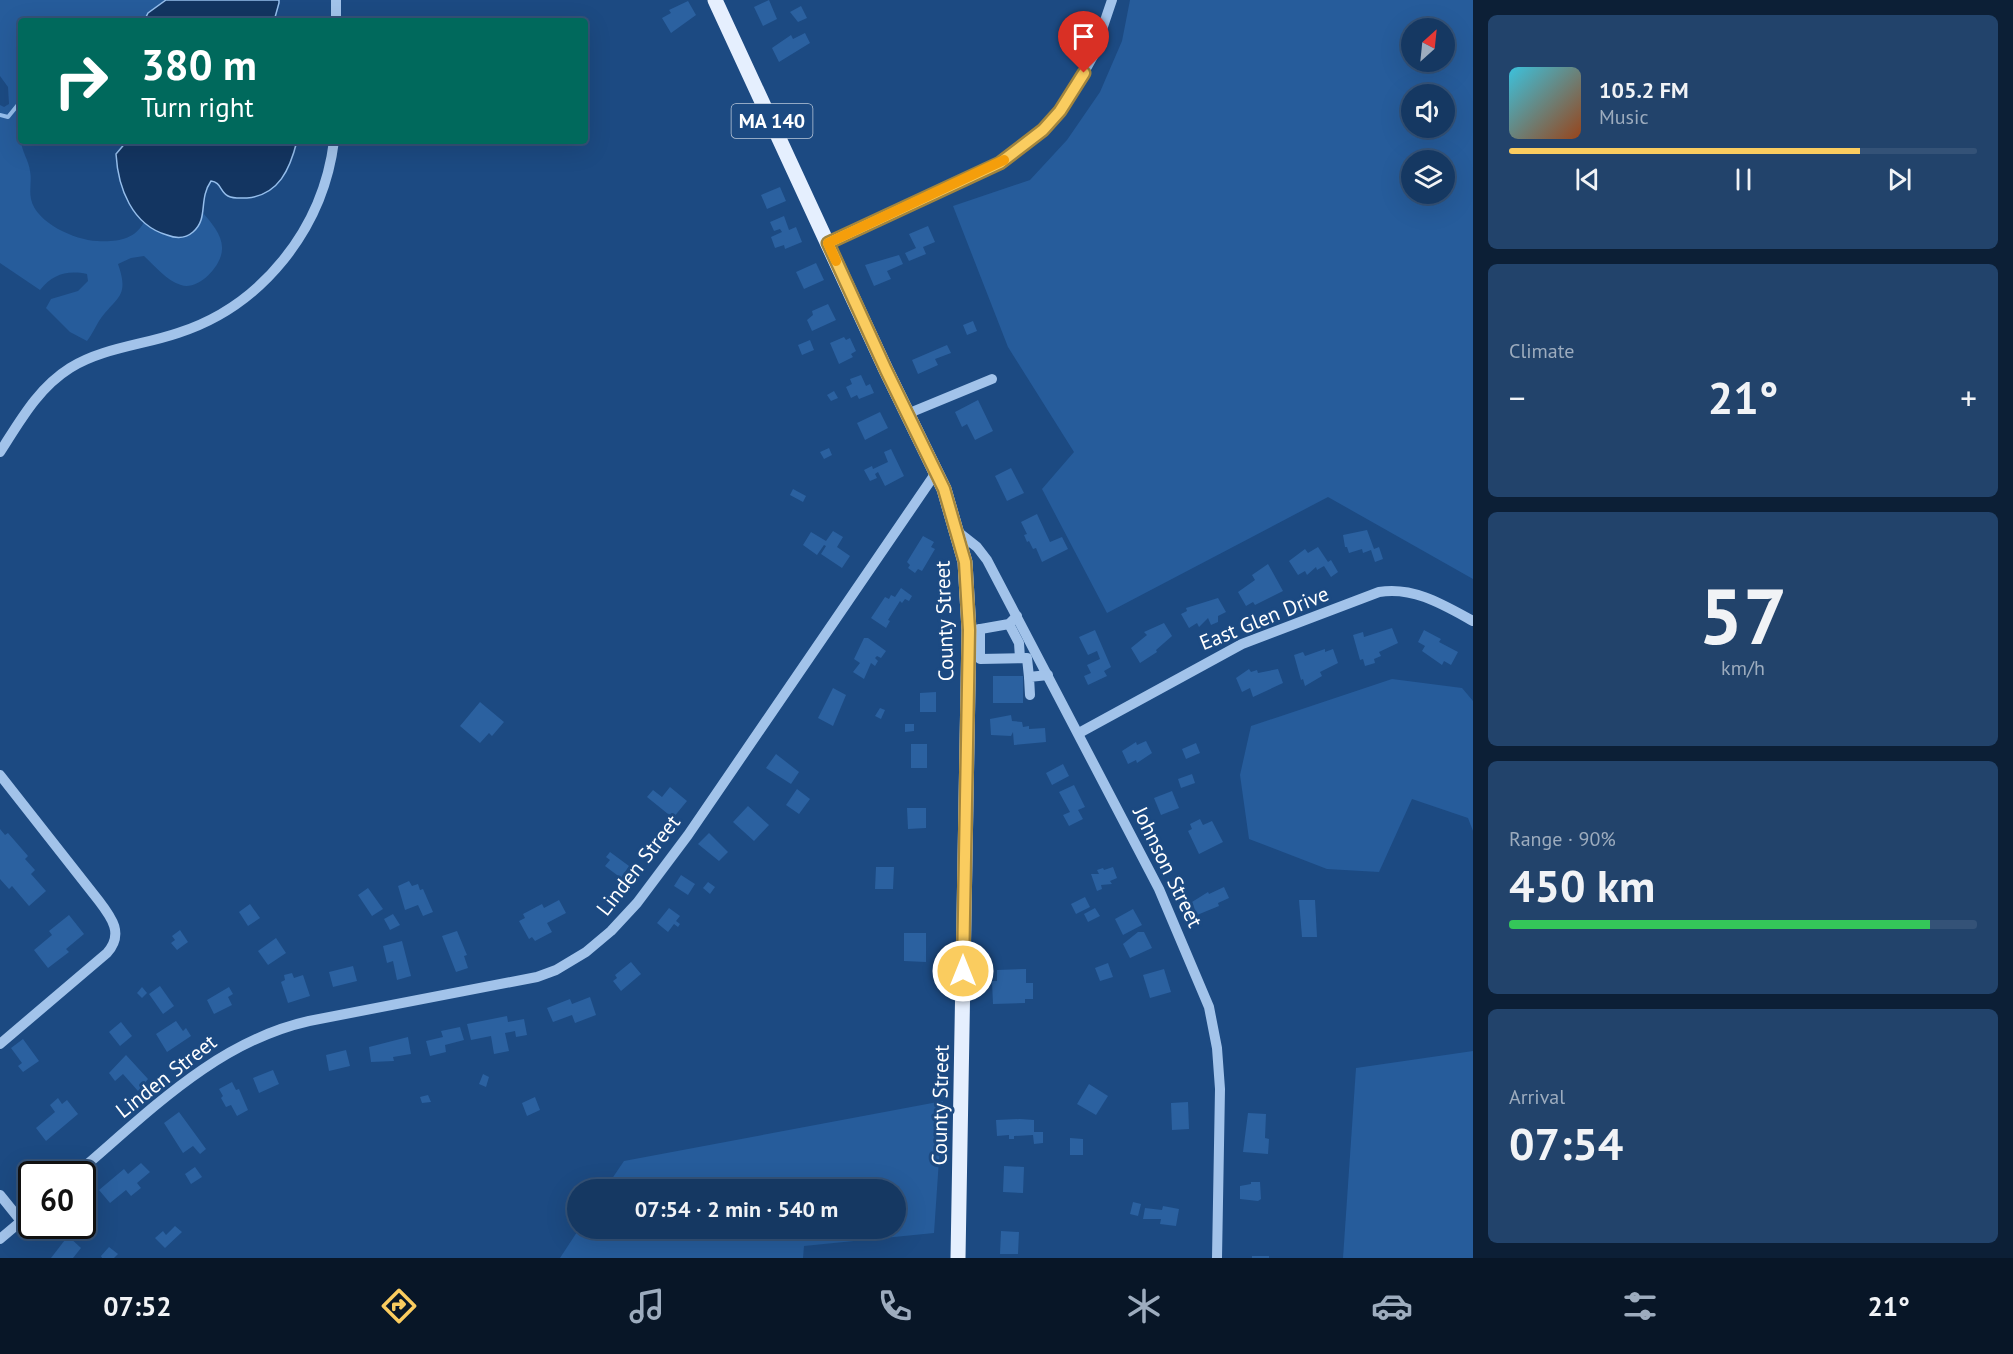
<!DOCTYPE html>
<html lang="en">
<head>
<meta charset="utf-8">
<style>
  :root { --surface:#153862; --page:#22436b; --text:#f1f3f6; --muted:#9dacbe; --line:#345277; --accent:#facc5f }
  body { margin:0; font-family:"PT Sans",sans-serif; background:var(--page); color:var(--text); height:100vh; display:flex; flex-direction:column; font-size:22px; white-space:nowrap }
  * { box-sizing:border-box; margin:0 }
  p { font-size:20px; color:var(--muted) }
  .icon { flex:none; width:33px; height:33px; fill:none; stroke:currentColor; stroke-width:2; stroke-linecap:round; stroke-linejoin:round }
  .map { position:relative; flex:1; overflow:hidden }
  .side { display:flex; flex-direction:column; gap:15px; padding:15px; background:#0c1f36; width:540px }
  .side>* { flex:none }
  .top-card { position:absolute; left:18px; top:18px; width:570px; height:126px; border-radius:6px; box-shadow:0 6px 24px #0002,0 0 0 2px var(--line); background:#00695c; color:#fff; overflow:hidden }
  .needle { width:39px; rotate:27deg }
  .fabs { position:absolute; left:1401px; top:18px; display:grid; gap:12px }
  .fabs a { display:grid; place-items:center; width:54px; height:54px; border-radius:50%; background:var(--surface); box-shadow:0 6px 24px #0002,0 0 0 2px var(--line); font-size:30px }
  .speed { position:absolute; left:18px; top:1161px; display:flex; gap:12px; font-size:30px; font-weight:700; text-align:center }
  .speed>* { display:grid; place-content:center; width:78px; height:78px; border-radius:50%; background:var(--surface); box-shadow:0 6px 24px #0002,0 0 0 2px var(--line); line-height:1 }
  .speed .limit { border:3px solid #111; border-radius:9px; background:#fff; color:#111 }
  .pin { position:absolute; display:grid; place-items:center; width:51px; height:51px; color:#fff; margin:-62px -26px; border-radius:50% 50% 50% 0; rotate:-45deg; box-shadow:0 0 6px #0007 }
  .pin .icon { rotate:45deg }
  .me { position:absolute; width:66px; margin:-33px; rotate:0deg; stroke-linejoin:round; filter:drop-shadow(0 0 4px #0008) }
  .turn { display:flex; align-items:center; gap:21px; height:126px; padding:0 24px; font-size:27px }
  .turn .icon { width:78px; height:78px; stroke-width:2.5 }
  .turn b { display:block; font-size:42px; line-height:51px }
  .big { font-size:45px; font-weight:800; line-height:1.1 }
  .side .widget { flex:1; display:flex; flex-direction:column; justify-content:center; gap:9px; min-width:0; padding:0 21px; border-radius:9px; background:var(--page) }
  .side .dial { align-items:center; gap:0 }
  .dial b { font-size:78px; line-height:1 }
  .song { display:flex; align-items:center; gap:18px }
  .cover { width:72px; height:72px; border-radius:9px; background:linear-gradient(135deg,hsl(190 70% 55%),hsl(20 70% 35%)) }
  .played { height:6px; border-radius:3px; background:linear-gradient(90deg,var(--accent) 75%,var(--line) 75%) }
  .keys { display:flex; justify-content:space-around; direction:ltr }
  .heat { display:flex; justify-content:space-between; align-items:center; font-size:33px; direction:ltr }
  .charge { height:9px; border-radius:4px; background:linear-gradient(90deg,#34c759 90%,var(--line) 0) }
  .trip { position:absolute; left:567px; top:1179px; width:339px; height:60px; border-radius:30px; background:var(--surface); box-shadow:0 6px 24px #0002,0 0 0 2px var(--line); font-weight:800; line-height:60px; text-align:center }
  .tabs { display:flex; height:96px; justify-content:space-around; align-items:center; background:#081627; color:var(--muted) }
  .tabs .icon { width:42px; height:42px }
  .tabs .selected { color:var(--accent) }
  .tabs b { font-size:27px; color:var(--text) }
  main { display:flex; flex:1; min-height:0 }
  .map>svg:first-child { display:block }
  .green { fill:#265c9b; fill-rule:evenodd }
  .water { fill:#133561; stroke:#95beec; stroke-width:1.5 }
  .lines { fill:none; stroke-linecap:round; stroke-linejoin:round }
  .stream { stroke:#95beec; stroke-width:4 }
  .building { fill:#2b61a0 }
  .minor { stroke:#a2c3ea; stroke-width:10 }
  .major { stroke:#e5effe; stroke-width:15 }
  .route-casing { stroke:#a2853e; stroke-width:15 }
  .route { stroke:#facc5f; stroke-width:10 }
  .slow { stroke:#f59e0b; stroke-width:10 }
  .labels { text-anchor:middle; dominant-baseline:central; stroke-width:6; stroke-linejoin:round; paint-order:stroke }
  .shield { fill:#1c4a82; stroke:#bbc9da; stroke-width:1.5 }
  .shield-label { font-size:20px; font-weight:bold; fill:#fff }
  .street-label { font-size:21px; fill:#fff; stroke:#1c4a82 }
</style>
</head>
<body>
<main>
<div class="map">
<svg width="1473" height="1258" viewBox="0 0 1473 1258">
  <rect width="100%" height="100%" fill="#1c4a82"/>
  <g class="green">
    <path d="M0 0H166L148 13 144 21H21C21 60 17 102 21 141 22 152 29 161 30 171 32 180 29 190 31 199 36 223 75 240 97 241 116 242 135 240 144 222L153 230 201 221 203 213C211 222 223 236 222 249 222 266 198 291 181 285 167 281 155 266 144 256L131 258 118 264C130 298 116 296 99 321 95 328 92 334 87 341L70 332 46 308 51 299 78 291 88 281 87 274C67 270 53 274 40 290L0 263V105L4 107 9 104 8 87 0 76Z"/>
    <path d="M1130 0H1473V579L1328 497 1107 613 1042 489 1074 452 1008 347 953 206 1030 180 1067 140 1100 92 1122 41ZM1444 28V62H1412V28ZM1444 94V128H1412V94ZM1444 160V194H1412V160Z"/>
    <path d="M1392 679 1462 688 1473 701V831L1468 818 1412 799 1379 872 1327 869 1249 839 1240 775 1251 726Z"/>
    <path d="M1473 1051V1258H1343L1356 1068Z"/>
    <path d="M943 1101 934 1233 804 1246 803 1258H560L579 1229 896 1228V1190L605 1189 624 1161Z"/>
  </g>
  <g class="water">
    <path d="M166 0H279V3L274 21H144L148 13Z"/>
    <path d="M127 141H297C290 169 279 195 247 198 241 198 234 199 228 196 220 192 221 182 211 181 198 200 209 218 193 232 185 239 177 239 167 235 132 225 118 188 116 154Z"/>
  </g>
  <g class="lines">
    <path class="stream" d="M0 115 8 117 21 101"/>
  </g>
  <g class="building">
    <path d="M769 0 777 19 763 26 754 7Z"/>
    <path d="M688 1 696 15 671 33 662 18 671 13 669 10Z"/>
    <path d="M801 6 807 18 798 22 790 12Z"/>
    <path d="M805 33 810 43 779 62 772 48 791 35 793 39Z"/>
    <path d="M780 187 786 201 767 209 761 195Z"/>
    <path d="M784 216 789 230 796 227 802 242 785 249 784 245 775 248 771 237 782 232 780 229 774 231 770 222Z"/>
    <path d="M928 226 935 242 923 247 926 254 909 261 905 253 916 248 909 234Z"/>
    <path d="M899 255 903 264 887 271 891 279 874 286 865 265Z"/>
    <path d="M816 263 824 280 804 289 796 272Z"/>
    <path d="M828 304 836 320 812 331 807 320 813 315 812 311Z"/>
    <path d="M973 321 977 331 967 335 963 325Z"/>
    <path d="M844 337 846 340 850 338 856 351 851 354 853 357 839 364 830 343Z"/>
    <path d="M810 340 814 350 802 355 798 345Z"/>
    <path d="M947 345 951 353 935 359 938 365 918 374 912 360Z"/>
    <path d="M861 375 866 386 870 384 874 393 859 399 857 395 851 398 846 387 852 384 850 379Z"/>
    <path d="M834 391 838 398 831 401 827 395Z"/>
    <path d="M978 400 993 431 975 440 967 424 962 427 955 412Z"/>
    <path d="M880 412 888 428 865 440 857 423Z"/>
    <path d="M829 448 832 455 824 459 820 452Z"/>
    <path d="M891 449 904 476 885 486 878 472 875 474 877 478 870 481 864 470 872 466 873 469 888 462 884 452Z"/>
    <path d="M1011 468 1024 493 1007 501 995 476Z"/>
    <path d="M793 489 806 496 803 502 790 495Z"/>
    <path d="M1037 514 1050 542 1062 537 1068 549 1042 562 1036 548 1033 549 1029 541 1027 542 1024 535 1027 534 1021 522Z"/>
    <path d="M1367 530 1374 549 1379 547 1383 559 1375 562 1371 550 1363 553 1362 549 1349 553 1347 547H1345L1343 535Z"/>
    <path d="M833 531 843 537 837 547 850 556 842 568 821 554 826 546 824 545 817 555 803 545 811 532 826 541Z"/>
    <path d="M923 536 934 542 931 547 935 549 922 571 918 569 915 573 908 568 910 565 907 562Z"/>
    <path d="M1318 547 1328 562 1331 560 1338 572 1331 577 1324 566 1317 570 1316 567 1307 575 1305 571 1298 575 1289 561 1305 549 1308 553Z"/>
    <path d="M1268 564 1283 591 1255 605 1253 602 1246 606 1238 592 1255 580 1252 575Z"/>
    <path d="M901 588 912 596 909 601 905 599 902 603 900 601 888 620 890 621 886 628 871 618 885 597 889 599 891 595 895 597Z"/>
    <path d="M1218 598 1226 612 1218 616V622L1211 625 1208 618 1199 627 1197 623 1189 628 1181 614 1187 611 1186 608Z"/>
    <path d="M1164 623 1172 636 1156 650 1157 652 1140 663 1131 648 1147 635 1144 632Z"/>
    <path d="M1392 628 1398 643 1379 652 1381 656 1374 659 1375 663 1365 666 1363 659 1360 660 1353 635 1363 632 1364 637Z"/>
    <path d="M1095 630 1111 667 1104 671 1107 676 1088 685 1084 676 1091 673 1087 665 1100 659 1097 651 1088 655 1079 637Z"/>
    <path d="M1424 630 1441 639 1439 642 1458 652 1451 665 1444 661 1442 665 1422 651 1425 646 1418 642Z"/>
    <path d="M864 638H868L886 651 881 658 877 656 875 658 878 661 875 666 871 663 864 679 853 672 860 663 854 659Z"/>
    <path d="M1325 649V652L1333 649 1338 663 1320 672 1322 676 1305 686 1303 679 1301 680 1294 655 1303 652 1305 656Z"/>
    <path d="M1249 669 1251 672 1257 670 1258 673 1278 669 1283 683 1253 697 1250 688 1242 692 1236 678Z"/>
    <rect x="993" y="676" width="30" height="27"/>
    <path d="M833 688 846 695 833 726 818 718Z"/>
    <path d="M936 692V712H920V693Z"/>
    <path d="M480 702 504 722 492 736 489 733 480 743 460 726Z"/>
    <path d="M880 708 885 710 881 719 875 716Z"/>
    <path d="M1011 715 1012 721 1022 722 1023 727 1029 726V729L1045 728 1046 742 1014 745 1013 732 1011 736 991 735 990 719Z"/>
    <path d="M905 724H914V731L905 732Z"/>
    <path d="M1146 741 1152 753 1137 763 1136 760 1128 764 1122 751 1136 742 1137 745Z"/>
    <path d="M1196 743 1200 753 1186 759 1182 749Z"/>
    <rect x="911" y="744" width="16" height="24"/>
    <path d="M776 754 799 772 791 784 766 768Z"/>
    <path d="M1063 764 1069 776 1052 785 1046 773Z"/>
    <path d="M1192 774 1195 783 1181 788 1178 779Z"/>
    <path d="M1074 785 1085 807 1078 810 1083 819 1069 826 1063 815 1070 812 1059 792Z"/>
    <path d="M670 787 687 801 673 818 647 797 653 790 662 797Z"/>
    <path d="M797 789 810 799 799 814 786 805Z"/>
    <path d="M1172 791 1179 808 1161 815 1154 798Z"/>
    <path d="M748 806 769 825 754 841 733 822Z"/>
    <path d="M907 808H926V828L908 829Z"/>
    <path d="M1200 819 1203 825 1212 821 1223 842 1199 854 1188 831 1192 829 1190 824Z"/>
    <path d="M0 829 5 835 8 833 28 856 25 859 35 870 31 874 46 891 29 906 12 886 9 889 0 879Z"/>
    <path d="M709 833 728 852 719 861 698 844Z"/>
    <path d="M610 852 629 866 621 878 605 866 610 860 606 857Z"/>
    <path d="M876 867H894L893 889H875Z"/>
    <path d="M1113 867 1117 878 1110 881 1112 884 1101 885 1102 889 1097 891 1091 874H1099L1097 870 1103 868 1104 870Z"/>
    <path d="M681 875 695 884 688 895 674 886Z"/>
    <path d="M409 881 412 886 418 884 420 890 423 889 433 912 423 916 418 905 405 910 398 886Z"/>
    <path d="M708 882 715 887 710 894 703 888Z"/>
    <path d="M1224 887 1229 898 1218 903 1219 906 1197 915 1192 902 1208 892 1209 894Z"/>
    <path d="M368 888 383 909 372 916 358 895Z"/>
    <path d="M1085 897 1090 907 1076 914 1071 904Z"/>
    <path d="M559 900 566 913 547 923 552 932 535 941 532 937 529 939 519 921 525 918 523 914 542 904 544 908Z"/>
    <path d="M1299 900H1315L1317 937H1302Z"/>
    <path d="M250 904 260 918 248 926 239 912Z"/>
    <path d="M669 908 680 916 676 921 680 924 678 927 674 924 668 932 657 923Z"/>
    <path d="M1095 908 1100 916 1088 922 1084 914Z"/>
    <path d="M1133 909 1142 925 1123 935 1115 919Z"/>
    <path d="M393 914 400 925 390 930 384 919Z"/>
    <path d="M69 915 84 934 66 949 69 952 48 968 34 950 52 935 49 931Z"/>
    <path d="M180 930 188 942 177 950 171 943 175 940 172 936Z"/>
    <path d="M457 931 467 955 464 956 468 968 456 972 442 936Z"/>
    <path d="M1138 932H1144L1152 948 1130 958 1123 944Z"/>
    <path d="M904 933H926V962L904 961Z"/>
    <path d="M276 938 286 953 268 965 258 951Z"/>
    <path d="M402 941 411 976 397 980 393 961 387 963 383 946Z"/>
    <path d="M631 962 641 974 621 991 613 981 617 978 615 975Z"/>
    <path d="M1108 963 1113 977 1100 981 1095 968Z"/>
    <path d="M353 966 357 981 333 987 329 972Z"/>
    <path d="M1026 969V983H1033V999H1025V1003L993 1004 992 981H997V970Z"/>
    <path d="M1164 969 1171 992 1150 998 1143 975Z"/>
    <path d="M292 973 294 978 303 975 310 996 288 1003 281 982 285 980 284 975Z"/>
    <path d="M160 986 174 1006 163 1014 149 994Z"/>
    <path d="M142 987 147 993 142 998 137 993Z"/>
    <path d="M229 987 233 994 228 997 232 1005 214 1014 207 1000Z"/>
    <path d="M590 997 596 1015 575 1023 572 1015 553 1022 547 1008 570 999 572 1004Z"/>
    <path d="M507 1016 508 1022 524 1019 527 1035 516 1037 515 1031 505 1033 509 1051 494 1054 491 1036 471 1040 467 1024Z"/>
    <path d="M176 1021 183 1031 186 1028 191 1036 167 1052 156 1034Z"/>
    <path d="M121 1022 132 1036 120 1046 109 1032Z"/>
    <path d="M460 1027 464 1040 445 1045 446 1052 430 1056 426 1041 443 1037 441 1031Z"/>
    <path d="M408 1037 411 1054 393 1057 394 1061 371 1062 369 1047Z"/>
    <path d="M23 1039 39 1061 23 1072 18 1066 22 1063 11 1048Z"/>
    <path d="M346 1050 350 1066 329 1071 326 1055Z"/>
    <path d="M126 1055 148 1079 138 1091 123 1074 115 1081 109 1073Z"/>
    <path d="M273 1070 279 1084 259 1093 253 1078Z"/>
    <path d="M483 1074 489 1077 486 1087 479 1084Z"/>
    <path d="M232 1082 236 1090 239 1089 248 1110 237 1116 231 1105 226 1107 221 1098 223 1096 219 1089Z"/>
    <path d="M1089 1084 1108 1096 1096 1115 1077 1104Z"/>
    <path d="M428 1095 431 1102 422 1103 420 1097Z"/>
    <path d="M535 1097 540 1110 527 1116 522 1103Z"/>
    <path d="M58 1098 62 1104 67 1100 78 1114 46 1141 36 1128 55 1112 50 1105Z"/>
    <path d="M1188 1102 1189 1129 1172 1130 1171 1103Z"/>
    <path d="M179 1112 206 1149 200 1154 193 1146 183 1153 164 1123Z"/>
    <path d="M1248 1113 1266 1114 1265 1138 1269 1139 1268 1154 1243 1152Z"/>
    <path d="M1020 1119 1034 1120V1132H1043V1143L1034 1144 1033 1135 1014 1136V1139H1009V1135L997 1136 996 1120Z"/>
    <path d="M1070 1138 1083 1139V1155H1070Z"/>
    <path d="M141 1163 150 1172 137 1183 141 1188 131 1196 126 1190 110 1203 99 1190 124 1169 128 1174Z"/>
    <path d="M1004 1166 1024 1167 1023 1193 1003 1192Z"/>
    <path d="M195 1167 202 1177 191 1184 185 1174Z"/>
    <path d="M1251 1182H1260L1261 1199 1258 1201 1240 1199V1186L1251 1184Z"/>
    <path d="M1133 1202 1141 1204 1138 1216 1130 1214Z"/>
    <path d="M1163 1206 1179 1209 1176 1226 1160 1224 1161 1219H1143L1145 1208 1162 1210Z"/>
    <path d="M175 1226 182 1232 165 1248 155 1238 163 1231 166 1235Z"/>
    <path d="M1001 1231 1019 1232 1018 1254H1000Z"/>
    <path d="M68 1236 81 1248 73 1258H51Z"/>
    <path d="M109 1247 118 1254 114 1258H102L101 1256Z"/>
    <rect x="1252" y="1256" width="17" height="2"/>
  </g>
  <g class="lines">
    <g class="minor">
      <path d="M336 21V0"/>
      <path d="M828 243 1000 163 1043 130 1074 90 1093 56 1112 0"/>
      <path d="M907 414 992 379"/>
      <path d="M0 452C20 421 38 388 70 368 102 348 143 345 178 333 262 306 323 229 334 141"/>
      <path d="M958 532 977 547 987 560 1159 889 1209 1007 1217 1048 1220 1089 1217 1258"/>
      <path d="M1009 624 1019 643 1020 658"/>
      <path d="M980 629V659L1027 658 1029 677"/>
      <path d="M975 630 1009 624 1017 616"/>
      <path d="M1030 695 1029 677 1048 675"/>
      <path d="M1079 733 1242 644 1379 592C1413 586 1444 605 1473 621"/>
      <path d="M0 775 99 901C112 918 124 934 107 953L0 1044"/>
      <path d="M76 1174C147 1114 215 1042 309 1021L537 977 556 970 586 952 611 931 637 903 688 835 935 474"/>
      <path d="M0 1195 21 1221"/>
      <path d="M0 1239 32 1212"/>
    </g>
    <path class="major" d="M715 0 886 370 944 489 965 562 969 630 958 1258"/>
  </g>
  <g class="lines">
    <g class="route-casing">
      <path id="route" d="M963 971 969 630 965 562 944 489 886 370 828 243 1000 163 1043 130 1060 111 1084 73"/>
    </g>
    <use href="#route" class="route"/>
    <path class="slow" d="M836 261 828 243 1004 160"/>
  </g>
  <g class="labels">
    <rect class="shield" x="731.5" y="104" width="81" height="34" rx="4.5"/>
    <g class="shield-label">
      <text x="772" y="121">MA 140</text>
    </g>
    <g class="street-label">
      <text transform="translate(1264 618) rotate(-22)">East Glen Drive</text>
      <text transform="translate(944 621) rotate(-92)">County Street</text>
      <text transform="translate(638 865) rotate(-52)">Linden Street</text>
      <text transform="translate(1168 867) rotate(64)">Johnson Street</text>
      <text transform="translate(166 1076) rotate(-38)">Linden Street</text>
      <text transform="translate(940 1105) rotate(-89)">County Street</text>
    </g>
  </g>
</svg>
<div class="fabs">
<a><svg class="needle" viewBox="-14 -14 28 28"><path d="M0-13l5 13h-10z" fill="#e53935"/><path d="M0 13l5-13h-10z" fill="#9dacbe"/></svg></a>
<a><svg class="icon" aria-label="sound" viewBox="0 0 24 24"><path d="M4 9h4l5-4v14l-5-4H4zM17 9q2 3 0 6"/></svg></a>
<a><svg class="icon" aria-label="layers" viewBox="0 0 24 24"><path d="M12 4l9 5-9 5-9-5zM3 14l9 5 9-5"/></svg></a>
</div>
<div class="speed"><div class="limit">60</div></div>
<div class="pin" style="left:1084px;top:73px;background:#d93025"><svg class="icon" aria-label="arrive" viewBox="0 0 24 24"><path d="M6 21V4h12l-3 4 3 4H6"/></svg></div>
<svg class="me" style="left:963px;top:971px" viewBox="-20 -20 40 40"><circle r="17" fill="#facc5f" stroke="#fff" stroke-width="3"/><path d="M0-11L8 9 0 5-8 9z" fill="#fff"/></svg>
<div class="trip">07:54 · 2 min · 540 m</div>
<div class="top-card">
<div class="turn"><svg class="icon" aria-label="right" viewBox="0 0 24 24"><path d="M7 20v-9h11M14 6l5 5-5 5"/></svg><div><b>380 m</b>Turn right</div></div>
</div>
</div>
<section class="side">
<div class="widget">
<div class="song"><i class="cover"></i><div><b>105.2 FM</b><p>Music</p></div></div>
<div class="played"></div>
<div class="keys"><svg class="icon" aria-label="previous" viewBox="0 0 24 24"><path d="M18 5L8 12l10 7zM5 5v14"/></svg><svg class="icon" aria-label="pause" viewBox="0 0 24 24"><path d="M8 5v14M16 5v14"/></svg><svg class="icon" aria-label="next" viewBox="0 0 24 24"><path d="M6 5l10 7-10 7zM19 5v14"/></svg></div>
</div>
<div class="widget"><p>Climate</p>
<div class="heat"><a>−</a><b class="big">21°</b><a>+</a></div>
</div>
<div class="widget dial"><b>57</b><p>km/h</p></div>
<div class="widget"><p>Range · 90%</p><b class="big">450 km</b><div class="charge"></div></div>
<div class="widget"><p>Arrival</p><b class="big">07:54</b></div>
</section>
</main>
<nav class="tabs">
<b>07:52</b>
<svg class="icon selected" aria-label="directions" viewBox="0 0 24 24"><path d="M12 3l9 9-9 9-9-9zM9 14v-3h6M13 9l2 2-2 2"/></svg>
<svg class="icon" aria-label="music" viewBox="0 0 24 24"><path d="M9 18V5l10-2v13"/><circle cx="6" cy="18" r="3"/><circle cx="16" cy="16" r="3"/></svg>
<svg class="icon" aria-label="phone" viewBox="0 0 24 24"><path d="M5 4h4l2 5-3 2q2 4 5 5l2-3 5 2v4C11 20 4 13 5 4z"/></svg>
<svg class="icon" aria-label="climate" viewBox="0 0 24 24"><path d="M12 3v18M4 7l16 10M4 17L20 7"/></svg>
<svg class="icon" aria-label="car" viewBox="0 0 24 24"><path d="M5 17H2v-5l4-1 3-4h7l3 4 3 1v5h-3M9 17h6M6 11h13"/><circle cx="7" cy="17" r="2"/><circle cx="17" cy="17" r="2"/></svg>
<svg class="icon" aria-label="filters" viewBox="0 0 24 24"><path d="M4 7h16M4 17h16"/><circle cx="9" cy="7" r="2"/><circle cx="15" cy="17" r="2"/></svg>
<b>21°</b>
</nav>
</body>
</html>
